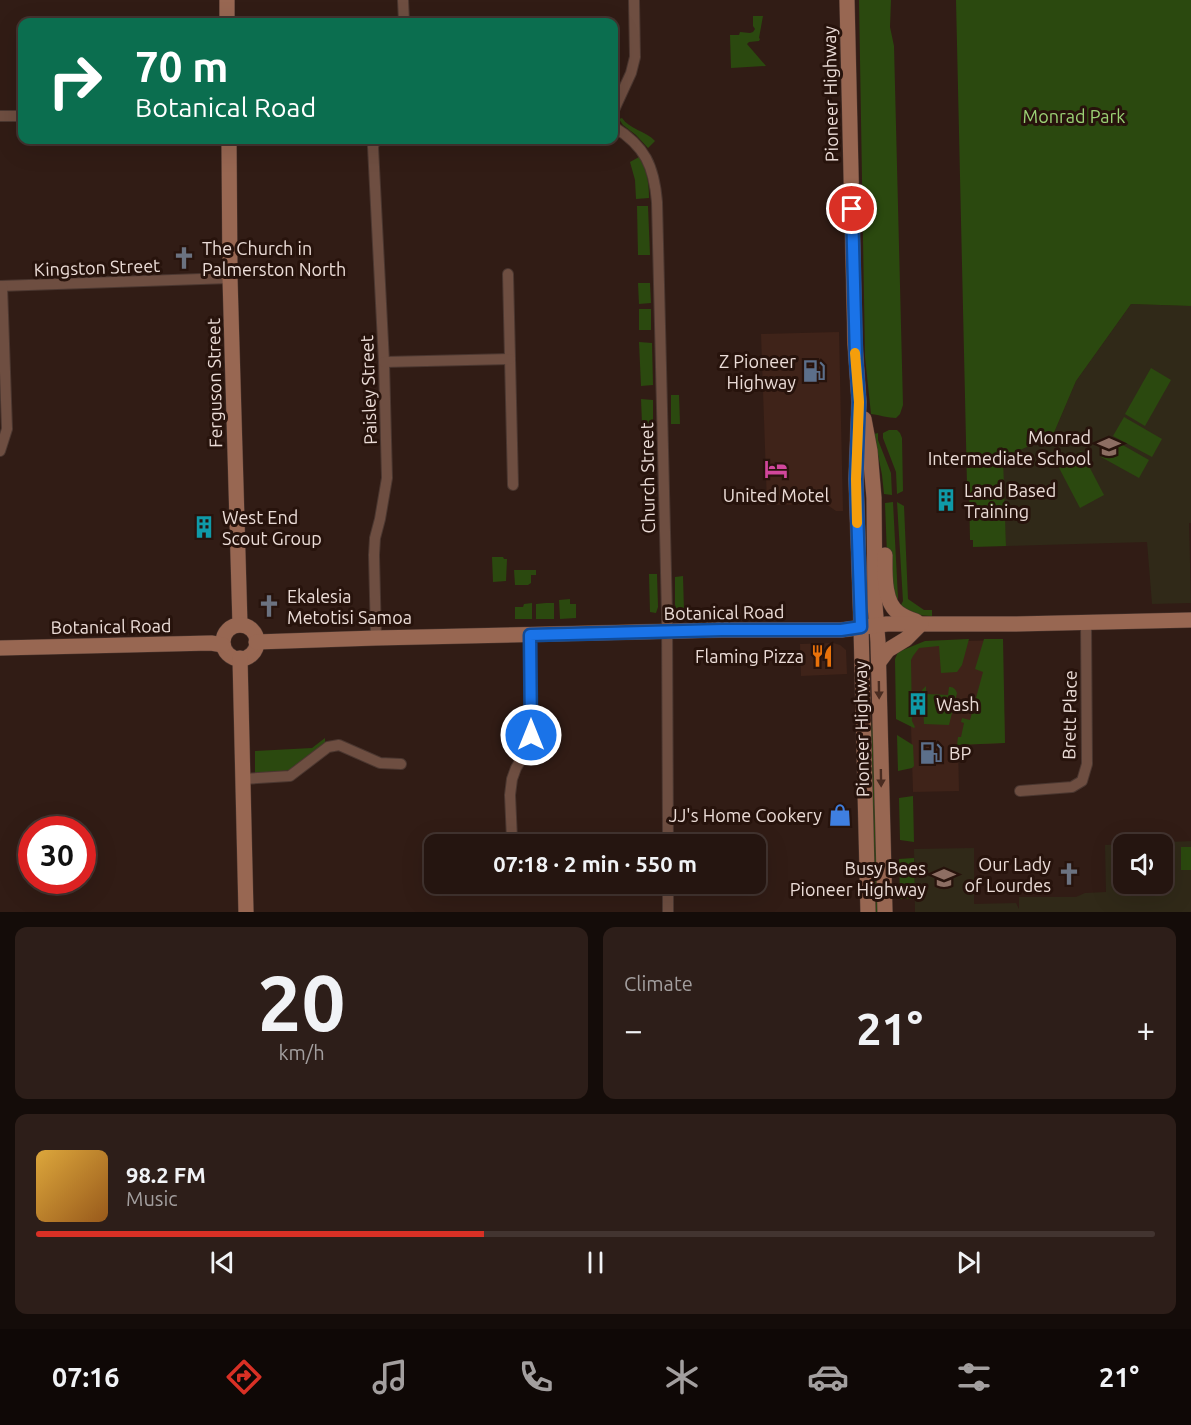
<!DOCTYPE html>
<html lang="en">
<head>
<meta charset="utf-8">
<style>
  :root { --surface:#251510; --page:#2d1e19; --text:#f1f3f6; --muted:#a39f9f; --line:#423430; --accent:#d93025 }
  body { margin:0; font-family:Ubuntu,sans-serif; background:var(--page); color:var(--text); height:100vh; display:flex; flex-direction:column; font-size:22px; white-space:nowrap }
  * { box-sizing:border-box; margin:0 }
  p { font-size:20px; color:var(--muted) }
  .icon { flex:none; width:33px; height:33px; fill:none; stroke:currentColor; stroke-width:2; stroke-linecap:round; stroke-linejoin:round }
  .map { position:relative; height:912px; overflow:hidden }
  .panel { display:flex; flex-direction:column; gap:15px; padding:15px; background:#140c09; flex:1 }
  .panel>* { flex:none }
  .banner { position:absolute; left:18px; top:18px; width:600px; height:126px; border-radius:12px; box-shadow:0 6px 24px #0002,0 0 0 2px var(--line); background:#0b6e4f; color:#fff; overflow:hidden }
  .buttons { position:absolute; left:1113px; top:834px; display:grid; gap:12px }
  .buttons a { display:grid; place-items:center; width:60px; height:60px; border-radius:12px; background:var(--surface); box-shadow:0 6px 24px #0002,0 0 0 2px var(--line); font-size:30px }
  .speed { position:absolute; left:18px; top:816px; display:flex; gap:12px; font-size:30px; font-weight:700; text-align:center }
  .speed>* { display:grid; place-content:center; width:78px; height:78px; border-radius:50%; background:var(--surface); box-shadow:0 6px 24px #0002,0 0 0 2px var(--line); line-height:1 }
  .speed .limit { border:9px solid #d22; background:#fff; color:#111 }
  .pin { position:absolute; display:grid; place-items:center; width:51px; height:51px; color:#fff; margin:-26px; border:3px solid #fff; border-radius:50%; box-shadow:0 2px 6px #0007 }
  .me { position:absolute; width:66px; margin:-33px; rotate:0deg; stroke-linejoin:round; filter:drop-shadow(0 0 4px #0008) }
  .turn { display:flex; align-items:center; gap:21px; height:126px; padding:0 18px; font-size:27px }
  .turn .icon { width:78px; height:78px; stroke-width:2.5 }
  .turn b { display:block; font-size:42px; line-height:51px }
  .big { font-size:45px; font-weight:700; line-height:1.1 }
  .panel .card { flex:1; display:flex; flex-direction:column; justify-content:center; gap:9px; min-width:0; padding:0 21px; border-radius:12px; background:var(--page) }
  .panel .dial { align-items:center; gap:0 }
  .dial b { font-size:78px; line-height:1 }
  .song { display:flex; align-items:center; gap:18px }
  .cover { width:72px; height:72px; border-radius:9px; background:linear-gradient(135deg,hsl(40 70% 55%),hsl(30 70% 35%)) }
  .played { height:6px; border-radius:3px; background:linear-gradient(90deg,var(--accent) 40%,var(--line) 40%) }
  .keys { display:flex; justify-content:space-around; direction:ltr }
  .heat { display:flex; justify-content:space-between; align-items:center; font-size:33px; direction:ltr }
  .panel .tiles { flex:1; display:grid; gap:15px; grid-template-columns:1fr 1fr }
  .card:last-child { grid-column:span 2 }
  .trip { position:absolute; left:424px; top:834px; width:342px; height:60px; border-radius:12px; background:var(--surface); box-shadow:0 6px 24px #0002,0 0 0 2px var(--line); font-weight:700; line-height:60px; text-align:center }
  .menu { display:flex; height:96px; justify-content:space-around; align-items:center; background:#0f0806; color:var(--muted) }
  .menu .icon { width:42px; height:42px }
  .menu .active { color:var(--accent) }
  .menu b { font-size:27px; color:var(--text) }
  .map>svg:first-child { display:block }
  .built { fill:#3f2319 }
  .education { fill:#302918; fill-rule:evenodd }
  .green { fill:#2b490f }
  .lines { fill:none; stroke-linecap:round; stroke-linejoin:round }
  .street-casing { stroke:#4b3730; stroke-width:12 }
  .secondary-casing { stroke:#4b3730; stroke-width:16 }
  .street { stroke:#6e4e41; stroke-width:10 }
  .secondary { stroke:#986752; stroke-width:15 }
  .oneway { fill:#492c21 }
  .route-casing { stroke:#114b97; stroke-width:15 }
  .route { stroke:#1a73e8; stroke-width:10 }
  .slow { stroke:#f59e0b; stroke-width:10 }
  .labels { text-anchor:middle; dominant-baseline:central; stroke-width:6; stroke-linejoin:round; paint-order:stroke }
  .street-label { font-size:18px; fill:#ebdcd7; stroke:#27130c }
  .park-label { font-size:18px; fill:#9bd275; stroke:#27130c }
  .poi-label { font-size:18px; fill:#ebdcd7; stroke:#27130c; text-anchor:start }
</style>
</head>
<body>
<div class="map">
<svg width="1191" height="912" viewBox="0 0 1191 912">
  <rect width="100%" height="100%" fill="#311c15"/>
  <g class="built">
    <path d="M839 332 843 511H836L826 504 767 505 761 334Z"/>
    <path d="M1002 640 1005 743 958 745 959 791 913 792 909 657 910 651 928 642Z"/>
    <path d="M833 643 840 645 846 650 847 674 801 676 800 644Z"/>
  </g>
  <g class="education">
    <path d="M1131 304 1191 306V523H1189L1191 603 1152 604 1147 542 1006 546 1002 458 1053 435 1076 381Z"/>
    <path d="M1191 841V912H915L914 849 974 848V904L1016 903 1019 909V897H1076L1085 893 1106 892 1105 845ZM1124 844H1162V884H1124Z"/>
  </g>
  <g class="green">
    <path d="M859 0H891L890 27 894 46 903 405 900 414 896 418C888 418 880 415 871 414L865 357Z"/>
    <path d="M956 0H1191V306L1131 304 1076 381 1053 435 1003 458 1006 546 973 547V540H970L969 486 967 485Z"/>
    <path d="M753 16H763L759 38 760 39 759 41 749 42 747 44 766 66 731 68 730 35H739L740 32 750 33 753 32 755 29 753 26Z"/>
    <path d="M622 118C629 129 646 131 655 141L648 148 636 135 623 125 619 119Z"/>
    <path d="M639 157C647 171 649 182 649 198L636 199 635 180 630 162Z"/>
    <path d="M637 206H648L650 255H638Z"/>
    <path d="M638 283H650L651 303 639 304Z"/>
    <rect x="639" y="309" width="12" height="21"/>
    <path d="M639 342 652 343 653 385 641 386Z"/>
    <path d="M1151 368 1171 380 1145 426 1125 414Z"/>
    <path d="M671 395H679L680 424H671Z"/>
    <path d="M641 399 653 400V424H642Z"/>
    <path d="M1124 417 1162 439 1152 457 1113 436Z"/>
    <path d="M889 430H897L900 433 902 438 903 491 897 494 896 472 883 438V433Z"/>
    <path d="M878 433V440L891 473 892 495 884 494 882 475 874 434Z"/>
    <path d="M1112 439 1149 460 1139 478 1101 457Z"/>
    <path d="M1081 451 1104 495 1080 508 1057 464Z"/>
    <path d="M893 502 898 598 896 602 888 581 885 503Z"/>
    <path d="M897 502 904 506 908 599 924 610H932V616L914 615 900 607 903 601Z"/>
    <path d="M492 557H503L504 559H507L506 581 493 582Z"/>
    <path d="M514 570H536V575H531V583L528 585H515Z"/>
    <path d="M649 574H657L658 607 656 613 650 612Z"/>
    <path d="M683 576 684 612H678L675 605V577Z"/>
    <path d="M570 599V604H576V618L560 619 559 600Z"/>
    <path d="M532 603V619H515V607H523L524 604Z"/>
    <path d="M546 603H554V619H536V604Z"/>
    <path d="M969 639 962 665 957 672 941 673 939 646 919 648 913 656 911 660 912 721 915 727 914 728 896 719 895 659 898 652 925 641Z"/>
    <path d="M984 639H1003L1005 743 957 745 958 737H961L964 723 961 722 962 718 970 720 983 672 975 669Z"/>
    <path d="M926 686V694L948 695 949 687C953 687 955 688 957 693L949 725 924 724 922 690Z"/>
    <path d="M872 719H875L879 912H874L870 750Z"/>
    <path d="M897 735 913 745 914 766 912 768 898 771Z"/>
    <path d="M325 738V746L293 770 255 773V751L312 748Z"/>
    <path d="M913 796V797L914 842 900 840 899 798Z"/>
    <rect x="1181" y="847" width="10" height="23"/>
    <path d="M914 858 915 898 900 899 899 859Z"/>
  </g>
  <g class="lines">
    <g class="street-casing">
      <g id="street">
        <path d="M403 0 404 22"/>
        <path d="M614 110 631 73 635 57 634 0"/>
        <path d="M0 116H22"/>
        <path d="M614 127C645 146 654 166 657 202L667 614 668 844"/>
        <path d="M375 140 373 147 384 362 387 478 380 519 375 538 374 555 376 638"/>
        <path d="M508 274 513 485"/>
        <path d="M0 286 230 278"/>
        <path d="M384 362 510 359"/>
        <path d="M0 451 7 429 2 286"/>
        <path d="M243 779 290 776 328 747 339 745 380 763 401 764"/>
        <path d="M1020 791 1072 787 1082 781 1087 764 1086 622"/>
        <path d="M512 839 510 795 512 779 516 768 528 748 531 735 530 635"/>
        <path d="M668 884V912"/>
      </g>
    </g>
    <g class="secondary-casing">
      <g id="secondary">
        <path d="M227 0V22"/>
        <path d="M847 0 855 344 859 402 856 479 861 627 868 912"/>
        <path d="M229 140 230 278 240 625"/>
        <path d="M864 419 870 451 874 498 875 605 878 642 885 912"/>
        <path d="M885 555C885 571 883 603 899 613 904 617 910 619 916 621"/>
        <circle cx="240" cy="642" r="17"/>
        <path d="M256 642 376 638 722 630H841L887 624H1014L1191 620"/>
        <path d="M0 648 211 643 223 645"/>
        <path d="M240 658 246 912"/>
        <path d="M879 662 888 650 906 639 921 624"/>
      </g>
    </g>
    <use href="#street" class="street"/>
    <use href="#secondary" class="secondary"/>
  </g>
  <defs><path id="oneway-solid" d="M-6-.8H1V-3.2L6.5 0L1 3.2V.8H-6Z" transform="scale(1.5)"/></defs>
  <g class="oneway">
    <use href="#oneway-solid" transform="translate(879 690) rotate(89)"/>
    <use href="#oneway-solid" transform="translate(881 778) rotate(89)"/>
  </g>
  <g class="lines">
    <g class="route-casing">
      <path id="route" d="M531 735 530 635 722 630H841L861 627 856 479 859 402 856 359 852 209"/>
    </g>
    <use href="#route" class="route"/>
    <path class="slow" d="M855 353 859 402 856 479 857 523"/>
  </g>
  <defs>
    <g id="church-bare" transform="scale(1.8)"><path d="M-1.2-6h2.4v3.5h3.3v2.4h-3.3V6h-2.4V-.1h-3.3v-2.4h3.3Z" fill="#6b7280" stroke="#27130c" stroke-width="2.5" paint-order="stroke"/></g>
    <g id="fuel-bare" transform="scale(1.8)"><path d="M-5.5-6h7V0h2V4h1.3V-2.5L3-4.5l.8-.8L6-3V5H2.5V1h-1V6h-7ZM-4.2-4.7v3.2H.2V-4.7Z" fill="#5c6f8a" stroke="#27130c" stroke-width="2.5" paint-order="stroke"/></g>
    <g id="school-bare" transform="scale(1.8)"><path d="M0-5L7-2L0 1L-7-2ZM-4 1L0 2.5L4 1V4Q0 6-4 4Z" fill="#8d6e63" stroke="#27130c" stroke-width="2.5" paint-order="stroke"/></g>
    <g id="hotel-bare" transform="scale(1.8)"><path d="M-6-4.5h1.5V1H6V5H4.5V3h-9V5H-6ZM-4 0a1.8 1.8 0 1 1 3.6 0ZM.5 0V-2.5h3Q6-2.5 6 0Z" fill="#d1479c" stroke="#27130c" stroke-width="2.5" paint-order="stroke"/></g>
    <g id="building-bare" transform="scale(1.8)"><path d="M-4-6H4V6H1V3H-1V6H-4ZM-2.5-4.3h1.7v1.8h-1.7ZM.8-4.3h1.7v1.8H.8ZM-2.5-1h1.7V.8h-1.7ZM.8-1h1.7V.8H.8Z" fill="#0f9aa8" stroke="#27130c" stroke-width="2.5" paint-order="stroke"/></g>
    <g id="restaurant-bare" transform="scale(1.8)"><path d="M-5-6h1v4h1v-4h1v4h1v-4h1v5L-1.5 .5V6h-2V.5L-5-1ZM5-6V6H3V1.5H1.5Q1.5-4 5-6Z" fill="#e8710a" stroke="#27130c" stroke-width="2.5" paint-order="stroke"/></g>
    <g id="shop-bare" transform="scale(1.8)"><path d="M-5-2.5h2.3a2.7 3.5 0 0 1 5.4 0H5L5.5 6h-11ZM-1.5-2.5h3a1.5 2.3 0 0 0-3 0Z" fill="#3f7fe0" stroke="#27130c" stroke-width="2.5" paint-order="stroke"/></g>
  </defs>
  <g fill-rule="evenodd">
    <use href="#church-bare" x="184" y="258"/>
    <use href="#fuel-bare" x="814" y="371"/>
    <use href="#school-bare" x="1109" y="447"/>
    <use href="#hotel-bare" x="776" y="469"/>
    <use href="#building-bare" x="946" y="500"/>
    <use href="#building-bare" x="204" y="527"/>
    <use href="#church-bare" x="269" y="606"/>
    <use href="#restaurant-bare" x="822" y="656"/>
    <use href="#building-bare" x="918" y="704"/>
    <use href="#fuel-bare" x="931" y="753"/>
    <use href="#shop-bare" x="840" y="815"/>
    <use href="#church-bare" x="1069" y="874"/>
    <use href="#school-bare" x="944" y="878"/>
  </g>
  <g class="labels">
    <g class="street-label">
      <text transform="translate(830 94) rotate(-91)">Pioneer Highway</text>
      <text transform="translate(97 267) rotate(-2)">Kingston Street</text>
      <text transform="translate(214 383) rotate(-91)">Ferguson Street</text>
      <text transform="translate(368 390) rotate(-92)">Paisley Street</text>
      <text transform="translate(647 478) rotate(-91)">Church Street</text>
      <text transform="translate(724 612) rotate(-1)">Botanical Road</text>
      <text transform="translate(111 626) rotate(-1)">Botanical Road</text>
      <text transform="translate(1069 715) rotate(-89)">Brett Place</text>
      <text transform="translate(861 729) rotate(-91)">Pioneer Highway</text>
    </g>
    <g class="park-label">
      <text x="1074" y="116">Monrad Park</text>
    </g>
    <g class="poi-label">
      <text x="202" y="248">The Church in<tspan x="202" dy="21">Palmerston North</tspan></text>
      <text x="796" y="361" text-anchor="end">Z Pioneer<tspan x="796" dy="21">Highway</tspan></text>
      <text x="1091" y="437" text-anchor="end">Monrad<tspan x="1091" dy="21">Intermediate School</tspan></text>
      <text x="964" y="490">Land Based<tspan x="964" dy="21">Training</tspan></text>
      <text x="776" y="495" text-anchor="middle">United Motel</text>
      <text x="222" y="517">West End<tspan x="222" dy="21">Scout Group</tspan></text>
      <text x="287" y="596">Ekalesia<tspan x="287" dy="21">Metotisi Samoa</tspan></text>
      <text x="804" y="656" text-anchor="end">Flaming Pizza</text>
      <text x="936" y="704">Wash</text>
      <text x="949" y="753">BP</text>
      <text x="822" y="815" text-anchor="end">JJ's Home Cookery</text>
      <text x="1051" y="864" text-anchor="end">Our Lady<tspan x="1051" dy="21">of Lourdes</tspan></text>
      <text x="926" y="868" text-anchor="end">Busy Bees<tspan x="926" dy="21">Pioneer Highway</tspan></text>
    </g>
  </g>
</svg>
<div class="buttons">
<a><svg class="icon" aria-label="sound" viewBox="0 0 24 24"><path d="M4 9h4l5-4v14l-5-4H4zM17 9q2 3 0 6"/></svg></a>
</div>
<div class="speed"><div class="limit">30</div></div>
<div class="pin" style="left:852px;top:209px;background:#d93025"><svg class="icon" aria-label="arrive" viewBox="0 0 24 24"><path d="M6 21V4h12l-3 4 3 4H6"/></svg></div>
<svg class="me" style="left:531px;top:735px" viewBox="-20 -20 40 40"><circle r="17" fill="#1a73e8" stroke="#fff" stroke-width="3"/><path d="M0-11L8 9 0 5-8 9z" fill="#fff"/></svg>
<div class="trip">07:18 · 2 min · 550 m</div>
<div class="banner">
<div class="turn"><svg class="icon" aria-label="right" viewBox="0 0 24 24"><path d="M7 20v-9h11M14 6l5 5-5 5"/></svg><div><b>70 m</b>Botanical Road</div></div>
</div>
</div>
<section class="panel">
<div class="tiles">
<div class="card dial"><b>20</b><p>km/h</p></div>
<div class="card"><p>Climate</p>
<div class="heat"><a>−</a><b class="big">21°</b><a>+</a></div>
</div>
<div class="card">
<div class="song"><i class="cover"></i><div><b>98.2 FM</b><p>Music</p></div></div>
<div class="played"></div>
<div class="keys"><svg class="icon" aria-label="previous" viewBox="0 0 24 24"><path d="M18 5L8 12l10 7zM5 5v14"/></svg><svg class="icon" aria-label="pause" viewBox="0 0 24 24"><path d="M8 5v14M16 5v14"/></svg><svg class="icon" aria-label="next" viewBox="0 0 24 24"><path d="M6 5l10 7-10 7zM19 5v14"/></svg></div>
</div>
</div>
</section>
<nav class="menu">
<b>07:16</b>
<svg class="icon active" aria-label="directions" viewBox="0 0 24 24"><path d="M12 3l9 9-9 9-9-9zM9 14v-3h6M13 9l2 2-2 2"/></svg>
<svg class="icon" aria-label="music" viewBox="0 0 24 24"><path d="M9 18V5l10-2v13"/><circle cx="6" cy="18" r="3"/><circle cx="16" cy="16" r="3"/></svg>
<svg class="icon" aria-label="phone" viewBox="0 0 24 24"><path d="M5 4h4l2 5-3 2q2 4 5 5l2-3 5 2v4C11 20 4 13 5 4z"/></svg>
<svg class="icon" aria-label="climate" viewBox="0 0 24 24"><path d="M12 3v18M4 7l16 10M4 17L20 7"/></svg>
<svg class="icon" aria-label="car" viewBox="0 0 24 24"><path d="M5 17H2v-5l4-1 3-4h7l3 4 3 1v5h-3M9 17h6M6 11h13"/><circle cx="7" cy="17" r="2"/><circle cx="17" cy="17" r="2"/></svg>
<svg class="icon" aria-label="filters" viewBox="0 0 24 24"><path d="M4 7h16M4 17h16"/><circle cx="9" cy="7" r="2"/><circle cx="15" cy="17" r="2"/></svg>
<b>21°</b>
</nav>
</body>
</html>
